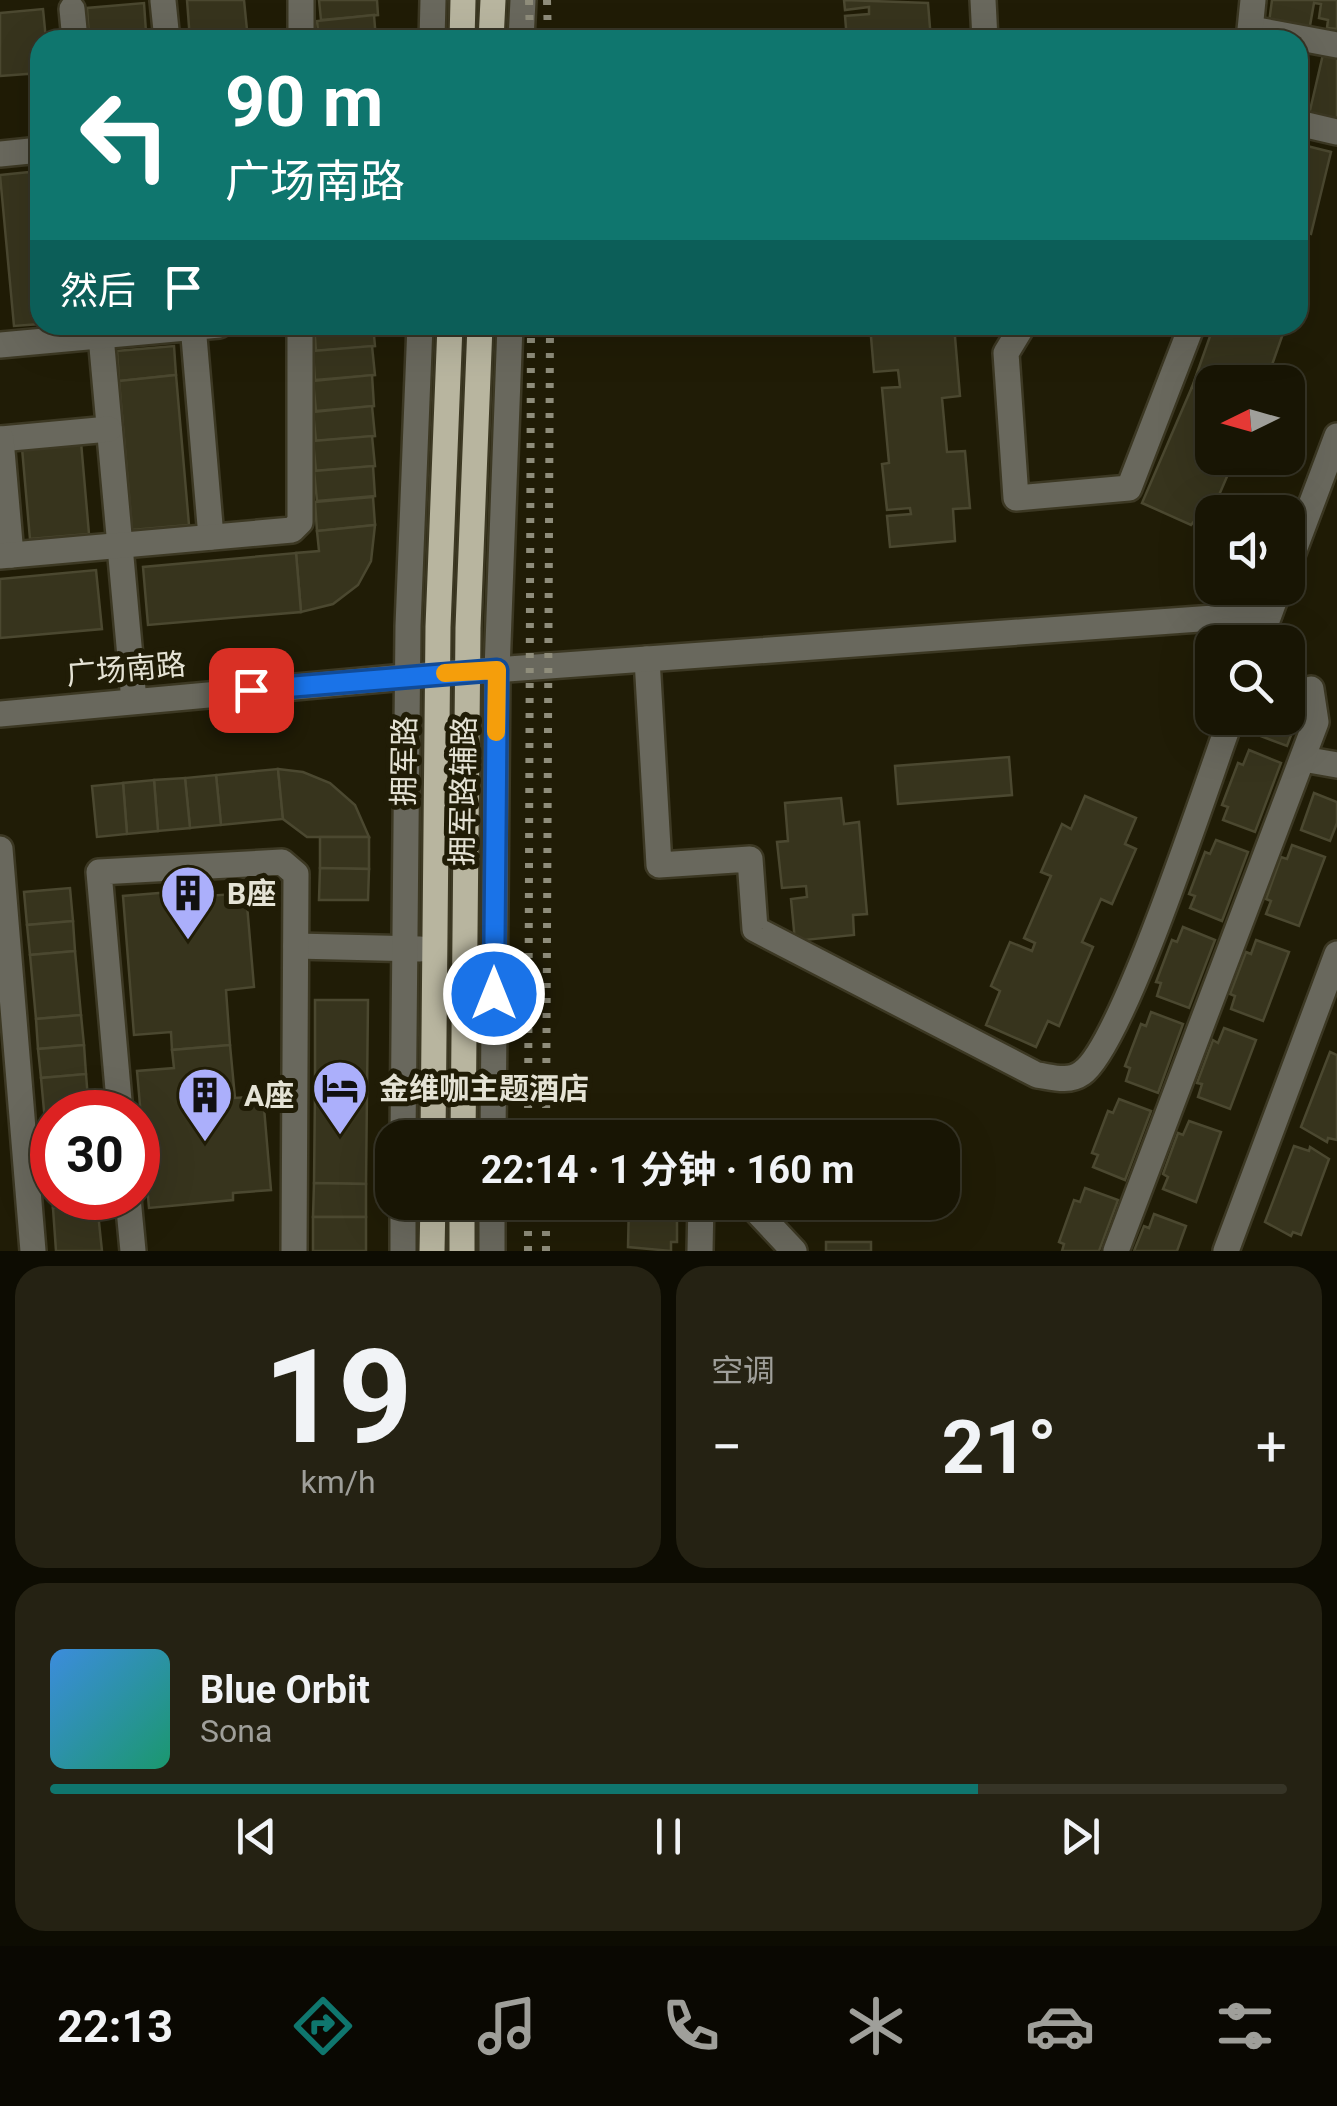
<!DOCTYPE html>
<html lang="zh">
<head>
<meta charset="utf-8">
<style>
  :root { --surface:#181504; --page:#252213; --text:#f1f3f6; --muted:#9f9f9a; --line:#363426; --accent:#0f766e }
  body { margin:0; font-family:Roboto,"Noto Sans SC",sans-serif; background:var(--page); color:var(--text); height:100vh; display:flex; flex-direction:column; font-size:38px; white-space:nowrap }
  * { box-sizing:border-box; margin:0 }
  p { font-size:32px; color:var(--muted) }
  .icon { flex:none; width:55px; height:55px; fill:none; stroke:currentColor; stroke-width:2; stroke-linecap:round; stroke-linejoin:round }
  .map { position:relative; height:1251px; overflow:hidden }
  .drawer { display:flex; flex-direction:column; gap:15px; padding:15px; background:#0d0c02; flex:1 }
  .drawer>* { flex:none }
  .top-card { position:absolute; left:30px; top:30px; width:1278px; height:305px; border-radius:30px; box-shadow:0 10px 40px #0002,0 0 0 2px var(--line); background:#0f766e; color:#fff; overflow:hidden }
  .needle { width:65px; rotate:265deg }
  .fabs { position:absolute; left:1195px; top:365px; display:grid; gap:20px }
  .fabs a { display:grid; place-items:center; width:110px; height:110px; border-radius:20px; background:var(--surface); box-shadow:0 10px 40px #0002,0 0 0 2px var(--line); font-size:50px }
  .speed { position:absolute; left:30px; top:1090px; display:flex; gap:20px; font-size:50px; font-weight:700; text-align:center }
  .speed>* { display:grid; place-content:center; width:130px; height:130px; border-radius:50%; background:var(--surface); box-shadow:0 10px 40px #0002,0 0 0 2px var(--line); line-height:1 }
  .speed .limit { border:15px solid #d22; background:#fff; color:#111 }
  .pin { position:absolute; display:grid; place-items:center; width:85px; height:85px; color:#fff; margin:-42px; border-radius:20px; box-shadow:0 5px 15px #0006 }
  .me { position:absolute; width:110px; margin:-55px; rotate:0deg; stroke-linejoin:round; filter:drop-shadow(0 0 8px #0008) }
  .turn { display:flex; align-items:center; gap:35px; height:210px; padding:0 30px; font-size:45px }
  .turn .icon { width:130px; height:130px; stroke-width:2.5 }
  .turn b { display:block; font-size:70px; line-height:85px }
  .then { display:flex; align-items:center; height:95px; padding:0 30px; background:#0003; gap:20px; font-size:38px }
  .big { font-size:75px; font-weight:700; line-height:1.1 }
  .drawer .widget { flex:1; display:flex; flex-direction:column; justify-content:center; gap:15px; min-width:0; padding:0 35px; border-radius:30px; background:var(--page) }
  .drawer .dial { align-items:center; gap:0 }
  .dial b { font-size:130px; line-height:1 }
  .song { display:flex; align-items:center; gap:30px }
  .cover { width:120px; height:120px; border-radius:15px; background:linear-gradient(135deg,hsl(210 70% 55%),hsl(160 70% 35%)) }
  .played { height:10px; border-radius:5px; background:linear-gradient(90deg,var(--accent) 75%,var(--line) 75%) }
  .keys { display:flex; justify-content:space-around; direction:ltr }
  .heat { display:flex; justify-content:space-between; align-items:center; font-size:55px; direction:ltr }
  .drawer .tiles { flex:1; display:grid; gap:15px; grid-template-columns:1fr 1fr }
  .widget:last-child { grid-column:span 2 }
  .trip { position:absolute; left:375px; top:1120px; width:585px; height:100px; border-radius:30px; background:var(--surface); box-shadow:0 10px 40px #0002,0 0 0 2px var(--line); font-weight:700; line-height:100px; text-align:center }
  .dock { display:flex; height:160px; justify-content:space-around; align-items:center; background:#0a0802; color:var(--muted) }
  .dock .icon { width:70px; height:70px }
  .dock .on { color:var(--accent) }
  .dock b { font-size:45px; color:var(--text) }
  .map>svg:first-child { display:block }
  .building { fill:#37341d; stroke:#4b4830; stroke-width:2.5 }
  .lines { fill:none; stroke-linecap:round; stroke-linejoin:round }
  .minor-casing { stroke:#3c3823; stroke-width:30 }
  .major-casing { stroke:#3c3823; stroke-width:30 }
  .minor { stroke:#69685d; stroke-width:25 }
  .major { stroke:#b8b59f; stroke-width:25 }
  .rail { stroke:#8f8d7b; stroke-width:8; stroke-dasharray:5 10; stroke-linecap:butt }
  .route-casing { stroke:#114b97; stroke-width:25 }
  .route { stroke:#1a73e8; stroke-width:18 }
  .slow { stroke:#f59e0b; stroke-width:18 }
  .labels { text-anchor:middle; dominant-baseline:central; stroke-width:10; stroke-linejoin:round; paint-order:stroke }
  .street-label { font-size:30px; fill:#e5e3d5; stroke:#201c06 }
  .poi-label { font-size:30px; font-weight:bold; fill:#e5e3d5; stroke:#201c06; text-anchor:start }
</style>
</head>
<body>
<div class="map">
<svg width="1337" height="1251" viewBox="0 0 1337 1251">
  <rect width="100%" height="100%" fill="#201c06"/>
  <g class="building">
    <path d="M187 0H244L248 40H190Z"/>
    <path d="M319 0H377L378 15 321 20Z"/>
    <path d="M844 0 928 3 931 40H847L845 16 869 14V7L845 10Z"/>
    <path d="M1272 0H1337V29L1327 28 1328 20 1319 18 1321 4 1314 3 1308 37 1268 30Z"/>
    <path d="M144 3 146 32 89 37 87 8Z"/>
    <path d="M43 9 46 40H40V73L0 76V13Z"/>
    <path d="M374 15 376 40H319L317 21Z"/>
    <path d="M146 32 147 40H90L89 37Z"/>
    <path d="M1324 50 1337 53V126L1308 119Z"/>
    <path d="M1303 145 1331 152 1311 234 1298 230V151L1302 152Z"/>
    <path d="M40 171V324L14 326 0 175Z"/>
    <path d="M314 325H373L375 346 316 351Z"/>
    <path d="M870 325H954L960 396 942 398 947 452 965 451 970 508 953 509 955 541 890 547 887 516 911 514 910 508 887 510 882 464 889 463 882 388 900 387 898 370 874 372Z"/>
    <path d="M1214 325H1286L1266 382H1212V396L1192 387Z"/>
    <path d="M174 346 176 375 119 381 117 351Z"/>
    <path d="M372 346 375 375 315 380 313 351Z"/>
    <path d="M176 375 189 525 132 530 119 381Z"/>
    <path d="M372 375 374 406 316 411 313 381Z"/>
    <path d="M1192 387 1212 396V458H1235L1213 509 1207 506 1191 525 1142 503Z"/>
    <path d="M372 406 375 436 316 441 313 412Z"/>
    <path d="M372 436 375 466 316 471 313 441Z"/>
    <path d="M81 442 89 534 30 539 22 448Z"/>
    <path d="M373 466 375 496 317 501 314 471Z"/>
    <path d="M373 497 375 525 317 531 315 502Z"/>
    <path d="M375 525 371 561 358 585 333 604 301 612 296 553 319 551 317 531Z"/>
    <path d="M296 553 301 612 148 625 143 567Z"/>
    <path d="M96 570 102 629 0 638V579Z"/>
    <path d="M1288 704 1301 709 1287 746 1258 735 1264 718H1288Z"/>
    <path d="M1249 750 1281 763 1255 832 1223 820 1228 807 1222 805 1238 763 1243 765Z"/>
    <path d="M1009 757 1012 795 898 804 895 766Z"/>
    <path d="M278 769 283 819 221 825 216 775Z"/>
    <path d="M278 769 303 772 330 783 355 805 369 837H307L283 819Z"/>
    <path d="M216 775 221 825 190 828 185 778Z"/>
    <path d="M185 778 190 828 158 831 154 780Z"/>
    <path d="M154 780 158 831 127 834 123 783Z"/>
    <path d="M123 783 127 834 97 837 92 786Z"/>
    <path d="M1314 793 1337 802V823L1330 841 1301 830Z"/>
    <path d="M1085 796 1136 818 1125 844 1136 849 1112 904 1101 899 1082 942 1093 947 1059 1026 1048 1021 1036 1047 986 1025 1000 991 991 986 1010 942 1032 951 1035 943 1024 938 1051 876 1041 872 1062 824 1071 829Z"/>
    <path d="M841 798 844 824 859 822 867 914 853 915 854 935 795 941 791 899 807 897 806 886 782 888 777 842 788 841 785 803Z"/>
    <path d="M320 837H369V869L320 868Z"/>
    <path d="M1216 840 1248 852 1222 921 1190 908 1195 896 1189 894 1205 852 1210 854Z"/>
    <path d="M1292 845 1325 857 1299 926 1266 914 1271 901 1266 899 1281 857 1287 859Z"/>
    <path d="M320 868 369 869 368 900H319Z"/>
    <path d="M70 888 73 921 27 925 24 892Z"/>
    <path d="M207 889 208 896 246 893 254 987 226 990 230 1045 172 1050 171 1032 134 1035 123 896Z"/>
    <path d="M73 921 75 951 30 955 27 925Z"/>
    <path d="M1183 927 1215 940 1189 1008 1157 996 1161 983 1156 982 1172 940 1177 942Z"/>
    <path d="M1256 940 1289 952 1263 1021 1231 1009 1235 996 1230 994 1246 952 1251 954Z"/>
    <path d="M75 951 81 1015 36 1019 30 955Z"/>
    <path d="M315 1000H368L367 1092 315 1091Z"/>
    <path d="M1151 1012 1183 1024 1158 1093 1126 1081 1130 1068 1125 1066 1141 1024 1146 1026Z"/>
    <path d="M81 1015 84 1045 38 1049 36 1019Z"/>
    <path d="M1224 1028 1256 1040 1230 1109 1198 1097 1202 1084 1197 1083 1213 1040 1218 1043Z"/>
    <path d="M84 1045 86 1074 41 1078 38 1049Z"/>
    <path d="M230 1045 235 1098 263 1096 271 1190 233 1193V1200L149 1208 137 1071 174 1068 172 1050Z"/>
    <path d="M1330 1052 1337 1055V1140L1328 1138 1327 1142 1301 1127Z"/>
    <path d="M86 1074 89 1112H52V1143H47L41 1078Z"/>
    <path d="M315 1091 367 1092 366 1184 314 1183Z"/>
    <path d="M1119 1099 1151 1111 1125 1180 1093 1167 1098 1155 1092 1153 1108 1111 1113 1113Z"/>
    <path d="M1189 1121 1221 1132 1196 1202 1163 1189 1168 1177 1163 1174 1178 1133 1183 1135Z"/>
    <path d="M645 1122 673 1123V1134L678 1138H630V1126L645 1127Z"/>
    <path d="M47 1143H52V1198H97V1203L53 1208Z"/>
    <path d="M1294 1146 1309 1151 1310 1147 1329 1159 1301 1235 1293 1232 1291 1236 1265 1222Z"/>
    <path d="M314 1183 366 1184V1217H313Z"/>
    <path d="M1085 1188 1118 1200 1099 1251H1062L1064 1244 1059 1242 1074 1200 1080 1202Z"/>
    <path d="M629 1202H677V1242H671V1251L628 1247Z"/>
    <path d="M97 1203 102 1251H56L53 1208Z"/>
    <path d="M1154 1214 1186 1226 1177 1251H1134L1144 1226 1149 1228Z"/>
    <rect x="313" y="1217" width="53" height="34"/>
    <rect x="826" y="1242" width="45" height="9"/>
  </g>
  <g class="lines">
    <g class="minor-casing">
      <g id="minor">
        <path d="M301 0V40"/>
        <path d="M983 0 985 40"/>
        <path d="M163 1 167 40"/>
        <path d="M72 9 75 40"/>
        <path d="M1252 29 1337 45"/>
        <path d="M432 40 433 0"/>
        <path d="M521 40 523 0"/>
        <path d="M1249 40 1253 0"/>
        <path d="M1298 123 1337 132"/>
        <path d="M0 154 40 150"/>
        <path d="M100 325 134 701"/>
        <path d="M193 325 211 537"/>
        <path d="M1023 325 1006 353 1016 498 1129 488 1192 325"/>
        <path d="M0 345 219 325"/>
        <path d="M0 439 109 429"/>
        <path d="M1 439 11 555"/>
        <path d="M0 556 292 530 300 522V325"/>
        <path d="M1288 566 1337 436"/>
        <path d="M1259 642 1279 588"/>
        <path d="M647 659 659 865 750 859 755 929 1037 1075C1052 1077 1068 1083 1082 1073 1123 1045 1208 780 1231 718"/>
        <path d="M0 714 438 674 1269 614"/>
        <path d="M1303 759 1337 765"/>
        <path d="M0 849 33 1251"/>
        <path d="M296 946 420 949"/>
        <path d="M120 1112 99 872 282 862 296 874 294 1251"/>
        <path d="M403 1138 408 626 420 325"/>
        <path d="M493 1138 497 670 510 325"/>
        <path d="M128 1198 133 1251"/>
        <path d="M748 1202 794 1251"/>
        <path d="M403 1251V1202"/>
        <path d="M492 1251V1202"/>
        <path d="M700 1251 701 1202"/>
        <path d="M1116 1251 1316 722 1311 689"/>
        <path d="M1226 1251 1337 954"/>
      </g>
    </g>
    <g class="major-casing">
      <g id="major">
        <path d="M462 40 463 0"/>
        <path d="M491 40 493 0"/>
        <path d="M433 1138 438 627 450 325"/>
        <path d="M463 1138 468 628 480 325"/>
        <path d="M432 1251 433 1202"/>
        <path d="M462 1251V1202"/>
      </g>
    </g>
    <use href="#minor" class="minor"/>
    <use href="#major" class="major"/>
    <g class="rail">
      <path d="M529 0 530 40"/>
      <path d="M547 0 548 40"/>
      <path d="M528 1138 531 325"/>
      <path d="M546 1138 550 325"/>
      <path d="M528 1251V1202"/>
      <path d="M546 1251V1202"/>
    </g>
  </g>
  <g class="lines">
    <g class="route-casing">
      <path id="route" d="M251 690 497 670 494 994"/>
    </g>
    <use href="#route" class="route"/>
    <path class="slow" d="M445 673 497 670 496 732"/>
  </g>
  <defs>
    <g id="building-pin" transform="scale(2.875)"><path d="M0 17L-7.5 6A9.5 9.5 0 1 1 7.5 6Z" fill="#abaffb" stroke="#201c06"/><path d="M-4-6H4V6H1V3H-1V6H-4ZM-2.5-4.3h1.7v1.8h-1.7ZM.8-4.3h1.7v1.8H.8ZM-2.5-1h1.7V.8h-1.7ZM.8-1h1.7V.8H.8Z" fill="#111"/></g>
    <g id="hotel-pin" transform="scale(2.875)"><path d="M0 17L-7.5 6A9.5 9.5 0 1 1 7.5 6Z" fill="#abaffb" stroke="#201c06"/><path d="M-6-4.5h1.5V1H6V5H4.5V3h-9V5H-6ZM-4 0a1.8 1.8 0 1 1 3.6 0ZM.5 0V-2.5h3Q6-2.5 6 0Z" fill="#111"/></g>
  </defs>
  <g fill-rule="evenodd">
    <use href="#building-pin" x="188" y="893"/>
    <use href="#hotel-pin" x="340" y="1088"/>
    <use href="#building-pin" x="205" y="1095"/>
  </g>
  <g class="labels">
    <g class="street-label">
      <text transform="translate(126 669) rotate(-5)">广场南路</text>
      <text transform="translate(404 761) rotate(-89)">拥军路</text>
      <text transform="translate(463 791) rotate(-89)">拥军路辅路</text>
    </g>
    <g class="poi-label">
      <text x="227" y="893">B座</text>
      <text x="379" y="1088">金维咖主题酒店</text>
      <text x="244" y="1095">A座</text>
    </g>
  </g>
</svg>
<div class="fabs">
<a><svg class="needle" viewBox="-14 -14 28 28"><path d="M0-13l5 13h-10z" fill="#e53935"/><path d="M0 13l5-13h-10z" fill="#9f9f9a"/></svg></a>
<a><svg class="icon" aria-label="sound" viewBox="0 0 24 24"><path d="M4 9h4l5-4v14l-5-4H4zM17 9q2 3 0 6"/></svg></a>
<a><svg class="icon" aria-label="search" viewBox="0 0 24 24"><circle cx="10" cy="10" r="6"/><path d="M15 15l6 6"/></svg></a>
</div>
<div class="speed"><div class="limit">30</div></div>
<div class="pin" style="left:251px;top:690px;background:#d93025"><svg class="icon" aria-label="arrive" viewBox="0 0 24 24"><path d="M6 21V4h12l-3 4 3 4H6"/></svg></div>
<svg class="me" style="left:494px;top:994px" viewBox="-20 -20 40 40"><circle r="17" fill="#1a73e8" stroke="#fff" stroke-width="3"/><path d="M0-11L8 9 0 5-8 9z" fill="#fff"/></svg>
<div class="trip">22:14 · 1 分钟 · 160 m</div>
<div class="top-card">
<div class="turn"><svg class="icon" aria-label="left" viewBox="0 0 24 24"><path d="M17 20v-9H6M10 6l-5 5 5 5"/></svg><div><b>90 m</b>广场南路</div></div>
<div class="then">然后<svg class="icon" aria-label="arrive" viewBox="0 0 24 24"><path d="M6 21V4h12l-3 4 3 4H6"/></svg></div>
</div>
</div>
<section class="drawer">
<div class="tiles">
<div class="widget dial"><b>19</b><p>km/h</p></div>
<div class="widget"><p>空调</p>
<div class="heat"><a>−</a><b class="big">21°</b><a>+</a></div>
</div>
<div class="widget">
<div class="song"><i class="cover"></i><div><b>Blue Orbit</b><p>Sona</p></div></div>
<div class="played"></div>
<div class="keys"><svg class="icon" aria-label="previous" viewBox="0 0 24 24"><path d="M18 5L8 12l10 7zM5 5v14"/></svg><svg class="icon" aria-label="pause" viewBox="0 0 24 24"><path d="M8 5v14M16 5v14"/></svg><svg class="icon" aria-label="next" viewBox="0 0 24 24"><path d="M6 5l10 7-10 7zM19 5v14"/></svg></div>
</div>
</div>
</section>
<nav class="dock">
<b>22:13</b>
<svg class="icon on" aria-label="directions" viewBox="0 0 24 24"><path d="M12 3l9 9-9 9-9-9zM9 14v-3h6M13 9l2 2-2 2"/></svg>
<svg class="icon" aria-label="music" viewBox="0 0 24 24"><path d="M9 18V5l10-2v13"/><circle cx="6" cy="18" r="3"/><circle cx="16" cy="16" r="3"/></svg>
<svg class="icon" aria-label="phone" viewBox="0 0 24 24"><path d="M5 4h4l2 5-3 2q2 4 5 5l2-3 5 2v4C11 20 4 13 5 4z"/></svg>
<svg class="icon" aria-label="climate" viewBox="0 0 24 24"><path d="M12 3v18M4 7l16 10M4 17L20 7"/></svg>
<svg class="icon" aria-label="car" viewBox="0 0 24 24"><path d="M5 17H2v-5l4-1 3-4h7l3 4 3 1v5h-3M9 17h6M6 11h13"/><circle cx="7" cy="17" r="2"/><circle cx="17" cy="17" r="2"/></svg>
<svg class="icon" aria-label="filters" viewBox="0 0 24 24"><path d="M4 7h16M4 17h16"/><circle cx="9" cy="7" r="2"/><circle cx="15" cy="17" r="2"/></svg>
</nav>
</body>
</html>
